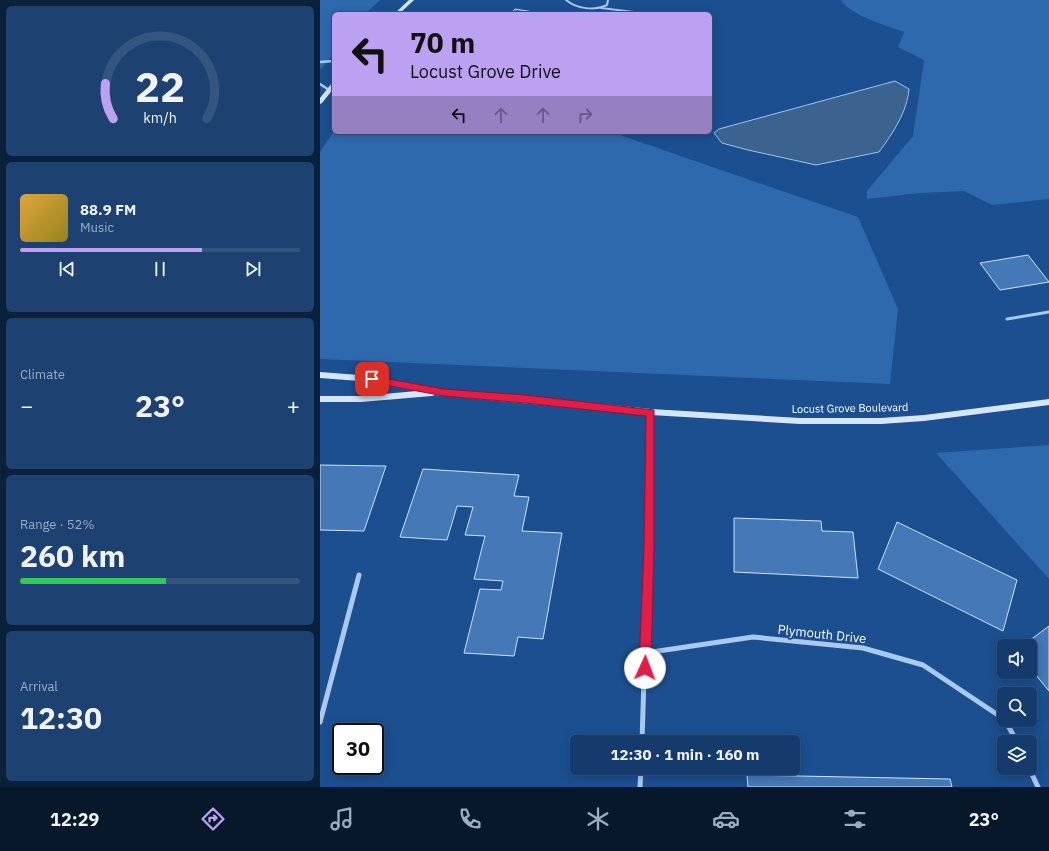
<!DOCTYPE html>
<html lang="en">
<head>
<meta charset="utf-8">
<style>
  :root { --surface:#143b6b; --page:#1d4271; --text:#f1f3f6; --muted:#9dadc1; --line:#33557e; --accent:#bca0f2 }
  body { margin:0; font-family:"IBM Plex Sans",sans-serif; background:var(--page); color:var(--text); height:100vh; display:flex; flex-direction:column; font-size:15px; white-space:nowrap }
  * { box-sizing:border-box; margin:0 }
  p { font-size:13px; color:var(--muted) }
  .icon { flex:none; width:22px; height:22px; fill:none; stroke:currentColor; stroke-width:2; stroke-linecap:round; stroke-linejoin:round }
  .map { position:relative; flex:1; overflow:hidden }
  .side { display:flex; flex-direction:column; gap:6px; padding:6px; background:#0b203b; width:320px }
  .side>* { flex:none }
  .hud { position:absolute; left:12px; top:12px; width:380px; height:122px; border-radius:6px; box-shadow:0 2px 10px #0003,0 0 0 1px var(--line); background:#bca0f2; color:#111; overflow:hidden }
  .buttons { position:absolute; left:677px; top:639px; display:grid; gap:8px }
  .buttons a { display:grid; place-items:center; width:40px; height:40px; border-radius:6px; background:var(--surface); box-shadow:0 2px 10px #0003,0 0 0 1px var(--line); font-size:20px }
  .speed { position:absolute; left:12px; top:723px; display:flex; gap:8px; font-size:20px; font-weight:700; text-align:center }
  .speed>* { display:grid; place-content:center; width:52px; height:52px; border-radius:50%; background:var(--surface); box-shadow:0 2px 10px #0003,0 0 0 1px var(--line); line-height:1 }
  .speed .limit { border:2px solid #111; border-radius:6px; background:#fff; color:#111 }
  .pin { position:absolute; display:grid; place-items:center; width:34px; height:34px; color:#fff; margin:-17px; border-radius:8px; box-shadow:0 2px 6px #0006 }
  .me { position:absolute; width:44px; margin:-22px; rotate:2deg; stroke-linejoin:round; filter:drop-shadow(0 0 3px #0008) }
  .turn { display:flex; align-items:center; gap:14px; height:84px; padding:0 12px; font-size:18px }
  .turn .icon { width:52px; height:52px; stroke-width:2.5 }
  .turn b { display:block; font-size:28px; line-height:34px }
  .lanes { display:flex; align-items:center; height:38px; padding:0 12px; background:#0003; justify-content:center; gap:20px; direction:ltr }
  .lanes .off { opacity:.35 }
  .big { font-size:30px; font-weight:700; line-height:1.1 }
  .side .card { flex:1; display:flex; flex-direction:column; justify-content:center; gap:6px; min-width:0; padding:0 14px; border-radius:6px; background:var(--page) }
  .side .dial { align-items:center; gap:0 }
  .dial svg { height:104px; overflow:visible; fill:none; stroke:var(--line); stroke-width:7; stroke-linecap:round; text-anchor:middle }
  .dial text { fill:var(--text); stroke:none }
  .song { display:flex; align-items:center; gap:12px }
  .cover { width:48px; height:48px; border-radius:6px; background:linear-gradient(135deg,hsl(40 70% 55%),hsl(50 70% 35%)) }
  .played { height:4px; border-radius:2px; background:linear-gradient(90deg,var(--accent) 65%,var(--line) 65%) }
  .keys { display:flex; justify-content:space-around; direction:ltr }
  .heat { display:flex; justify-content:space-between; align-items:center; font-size:22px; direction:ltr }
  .charge { height:6px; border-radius:3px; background:linear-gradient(90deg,#34c759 52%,var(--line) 0) }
  .trip { position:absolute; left:250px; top:735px; width:230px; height:40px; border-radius:6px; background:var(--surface); box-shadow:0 2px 10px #0003,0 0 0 1px var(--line); font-weight:700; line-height:40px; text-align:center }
  .tabs { display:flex; height:64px; justify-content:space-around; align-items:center; background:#08182b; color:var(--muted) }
  .tabs .icon { width:28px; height:28px }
  .tabs .on { color:var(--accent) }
  .tabs b { font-size:18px; color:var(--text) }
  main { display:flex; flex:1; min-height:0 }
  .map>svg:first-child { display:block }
  .green { fill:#2e69ad }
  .water { fill:#3c6290; stroke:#9cc4f0 }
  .building { fill:#4478b7; stroke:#cfe3fa }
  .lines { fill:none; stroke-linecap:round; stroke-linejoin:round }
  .lane-far1 { stroke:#a9c9ee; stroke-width:2 }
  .lane { stroke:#a9c9ee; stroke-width:3 }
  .street-far2 { stroke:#a9c9ee; stroke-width:2.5 }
  .street-far1 { stroke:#a9c9ee; stroke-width:4 }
  .street { stroke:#a9c9ee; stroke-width:5 }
  .secondary { fill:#d6e6fa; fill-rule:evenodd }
  .route { fill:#e11d48; stroke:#92132f }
  .labels { text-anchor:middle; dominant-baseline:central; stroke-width:4; stroke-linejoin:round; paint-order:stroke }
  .street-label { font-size:11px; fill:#fff; stroke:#1b4f8f }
  .near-street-label { font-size:13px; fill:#fff; stroke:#1b4f8f }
</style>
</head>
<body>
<main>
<section class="side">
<div class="card dial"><svg viewBox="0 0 100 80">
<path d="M14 69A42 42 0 1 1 86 69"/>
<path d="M14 69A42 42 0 0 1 8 42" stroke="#bca0f2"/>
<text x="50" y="56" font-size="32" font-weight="700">22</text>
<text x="50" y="72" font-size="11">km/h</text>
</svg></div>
<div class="card">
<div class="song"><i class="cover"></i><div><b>88.9 FM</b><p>Music</p></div></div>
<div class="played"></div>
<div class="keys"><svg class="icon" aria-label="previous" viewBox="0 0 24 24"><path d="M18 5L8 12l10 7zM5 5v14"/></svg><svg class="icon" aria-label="pause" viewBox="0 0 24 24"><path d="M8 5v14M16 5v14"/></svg><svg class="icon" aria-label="next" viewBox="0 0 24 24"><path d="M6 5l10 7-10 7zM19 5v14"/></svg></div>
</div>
<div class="card"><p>Climate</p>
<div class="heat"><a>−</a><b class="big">23°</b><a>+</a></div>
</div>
<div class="card"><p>Range · 52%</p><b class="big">260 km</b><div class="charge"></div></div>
<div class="card"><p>Arrival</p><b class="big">12:30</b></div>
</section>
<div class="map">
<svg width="729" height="787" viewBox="0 0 729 787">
  <rect width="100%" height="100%" fill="#1b4f8f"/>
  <g class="green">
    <path d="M0 0H60L45 14H14V53L0 70Z"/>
    <path d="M521 0H729V199L672 205 644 191 600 193 547 199V191L593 136 604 60 578 47 584 32C568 26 529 15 521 0Z"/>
    <path d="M14 131V132H291L538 217 578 309 570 384 0 359V152Z"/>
    <path d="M729 445V579L616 453Z"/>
  </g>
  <path class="water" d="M575 81 589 89C587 112 573 133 559 152L496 165 428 150 402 143 394 133 399 129Z"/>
  <g class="building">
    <path d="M195 9 226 14H191Z"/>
    <path d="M708 255 729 282 680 290 660 263Z"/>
    <path d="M0 465 66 466 44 531 0 530Z"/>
    <path d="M103 469 199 475 194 496 209 497 202 531 242 533 223 639 198 637 194 656 144 653 160 589 181 590 183 581 154 579 165 536 145 535 153 507 137 506 127 540 80 537Z"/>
    <path d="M414 518 501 521 502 531 533 532 538 578 414 572Z"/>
    <path d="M577 522 697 580 683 631 558 569Z"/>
    <path d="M729 626V691L710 668V646H702Z"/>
    <path d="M427 775 630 779 632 787H428Z"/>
  </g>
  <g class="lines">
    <g class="lane-far1">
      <path d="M246 0C257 9 274 11 287 5L288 0"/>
      <path d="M281 8 330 14"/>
    </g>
    <path class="lane" d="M687 319 729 312"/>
    <g class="street-far2">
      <path d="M0 62 14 61"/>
      <path d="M0 84 9 90"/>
    </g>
    <path class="street-far1" d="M329 517 331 412"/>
    <g class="street">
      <path d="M325 653 433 637 543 648 603 665 684 719"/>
      <path d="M685 720 697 742"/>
      <path d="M0 722 39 575"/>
      <path d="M322 742 329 516"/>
      <path d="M709 768 718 787"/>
      <path d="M320 787 321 768"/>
    </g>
    <g class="secondary">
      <path d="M89 0H94L79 14H74Z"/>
      <path d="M14 82V88L2 103 0 104V98L12 83Z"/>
      <path d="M0 372 52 376 124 390 205 396 331 409 480 418H561L604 415 729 399V405L604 421 561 424H480L331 415 115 395 112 396 41 402H0V396H41L97 391 52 382 0 378Z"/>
    </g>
  </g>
  <path class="route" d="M52 376 124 389 205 395 334 410V546L331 668 329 672 325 674 320 672 319 668 324 546 326 416 205 403 124 396 49 382V377Z"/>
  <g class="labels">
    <g class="street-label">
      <text transform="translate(530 408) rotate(-1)">Locust Grove Boulevard</text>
    </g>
    <g class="near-street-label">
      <text transform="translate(502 634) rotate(6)">Plymouth Drive</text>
    </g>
  </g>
</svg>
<div class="buttons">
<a><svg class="icon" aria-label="sound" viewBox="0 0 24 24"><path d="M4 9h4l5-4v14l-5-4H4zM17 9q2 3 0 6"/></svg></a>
<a><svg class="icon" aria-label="search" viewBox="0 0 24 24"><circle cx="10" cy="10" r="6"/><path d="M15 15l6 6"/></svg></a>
<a><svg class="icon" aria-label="layers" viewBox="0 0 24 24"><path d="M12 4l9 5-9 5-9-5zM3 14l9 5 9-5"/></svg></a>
</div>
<div class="speed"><div class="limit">30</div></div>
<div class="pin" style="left:52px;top:379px;background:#d93025"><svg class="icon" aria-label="arrive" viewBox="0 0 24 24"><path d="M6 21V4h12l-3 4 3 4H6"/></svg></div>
<svg class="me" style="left:325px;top:668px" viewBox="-20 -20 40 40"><circle r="19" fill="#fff"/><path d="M0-13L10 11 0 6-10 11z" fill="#e11d48"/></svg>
<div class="trip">12:30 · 1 min · 160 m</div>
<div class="hud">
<div class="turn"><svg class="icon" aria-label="left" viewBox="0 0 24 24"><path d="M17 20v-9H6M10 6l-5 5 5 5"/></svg><div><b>70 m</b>Locust Grove Drive</div></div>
<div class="lanes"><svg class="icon" aria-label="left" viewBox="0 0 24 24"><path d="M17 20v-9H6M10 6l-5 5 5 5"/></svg><svg class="icon off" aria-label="ahead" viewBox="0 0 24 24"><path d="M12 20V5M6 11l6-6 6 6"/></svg><svg class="icon off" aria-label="ahead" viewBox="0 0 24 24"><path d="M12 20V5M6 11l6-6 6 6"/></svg><svg class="icon off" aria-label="right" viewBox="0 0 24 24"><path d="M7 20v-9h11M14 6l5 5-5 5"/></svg></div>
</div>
</div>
</main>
<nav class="tabs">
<b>12:29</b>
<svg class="icon on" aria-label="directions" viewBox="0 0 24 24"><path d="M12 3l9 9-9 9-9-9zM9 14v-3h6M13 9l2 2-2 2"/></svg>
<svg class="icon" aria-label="music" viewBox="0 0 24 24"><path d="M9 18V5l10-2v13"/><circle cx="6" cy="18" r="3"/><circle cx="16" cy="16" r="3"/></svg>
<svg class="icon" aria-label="phone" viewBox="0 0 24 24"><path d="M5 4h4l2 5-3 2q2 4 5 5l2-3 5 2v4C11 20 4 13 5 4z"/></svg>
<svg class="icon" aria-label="climate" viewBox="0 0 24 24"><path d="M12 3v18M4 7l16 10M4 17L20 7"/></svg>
<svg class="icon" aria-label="car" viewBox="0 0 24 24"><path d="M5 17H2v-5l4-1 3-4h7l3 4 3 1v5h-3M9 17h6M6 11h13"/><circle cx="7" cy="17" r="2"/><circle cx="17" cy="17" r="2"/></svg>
<svg class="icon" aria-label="filters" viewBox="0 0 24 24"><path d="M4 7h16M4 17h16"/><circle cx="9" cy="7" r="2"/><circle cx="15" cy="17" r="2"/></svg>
<b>23°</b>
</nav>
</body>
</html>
